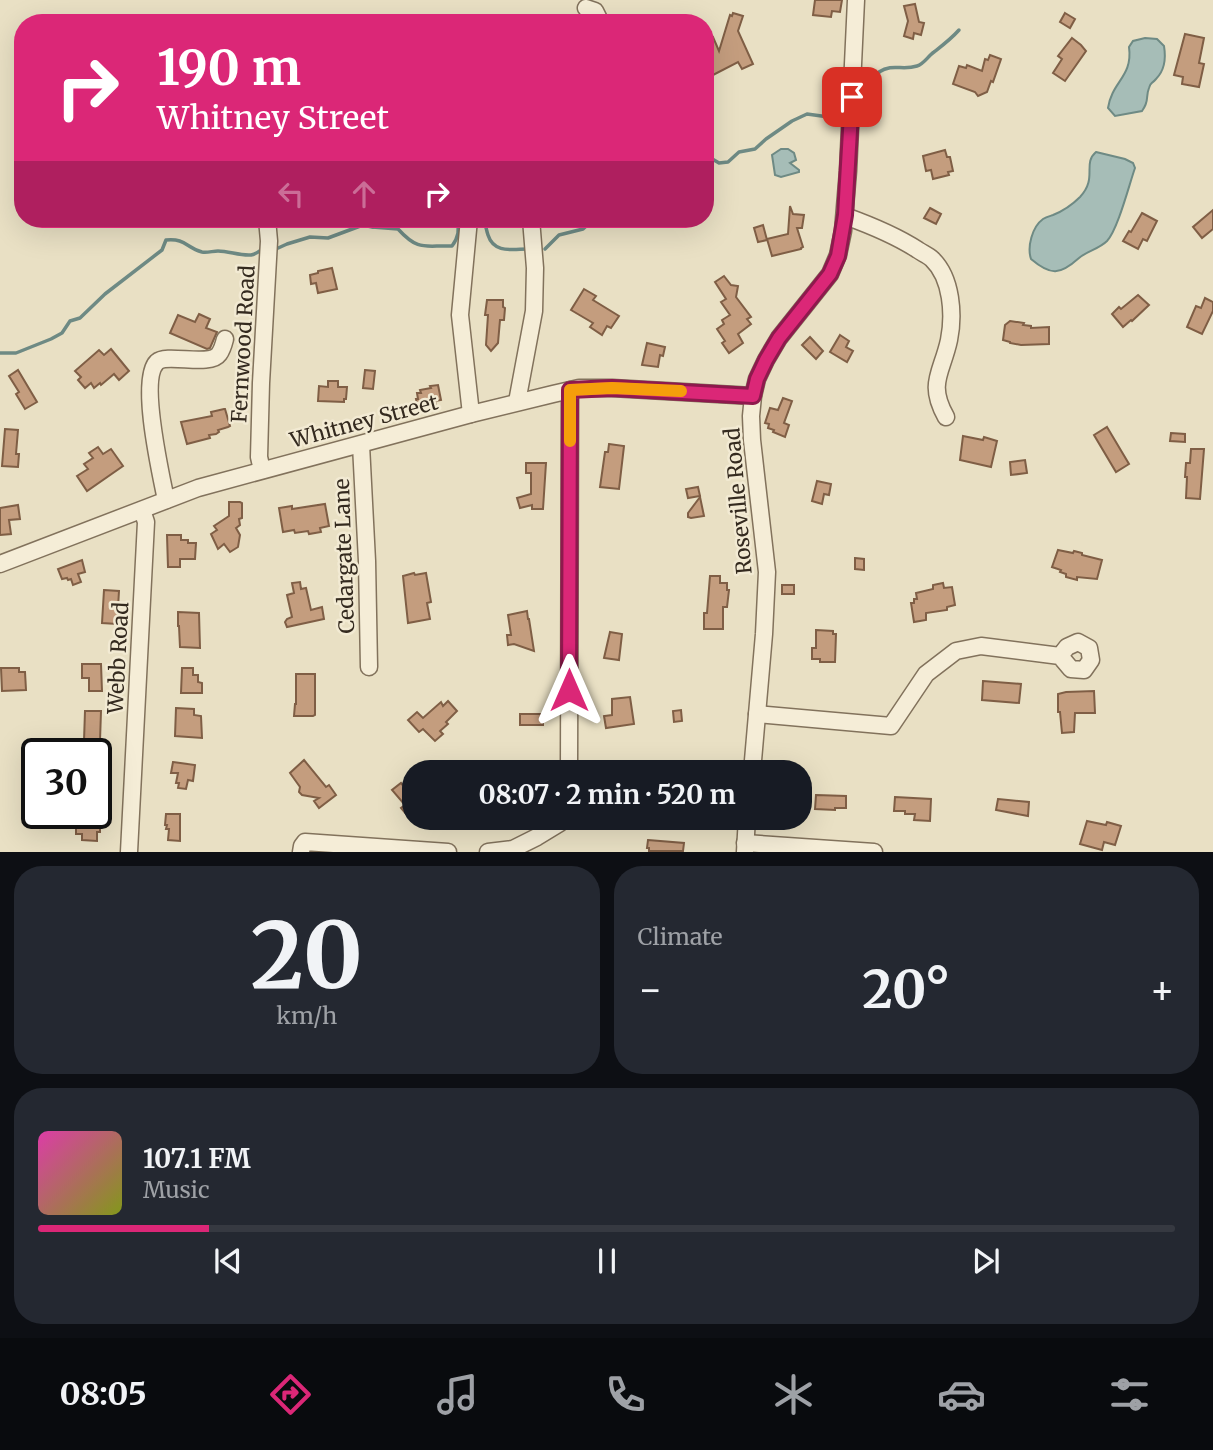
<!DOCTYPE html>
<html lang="en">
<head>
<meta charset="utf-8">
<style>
  :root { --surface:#171b24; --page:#242831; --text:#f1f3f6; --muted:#9ea1a6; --line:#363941; --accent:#db2777 }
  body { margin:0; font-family:Merriweather,serif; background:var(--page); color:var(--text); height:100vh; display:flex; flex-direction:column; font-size:26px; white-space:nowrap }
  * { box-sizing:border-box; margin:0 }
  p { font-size:23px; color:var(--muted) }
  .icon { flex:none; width:38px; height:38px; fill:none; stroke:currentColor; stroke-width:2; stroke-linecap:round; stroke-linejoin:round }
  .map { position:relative; height:852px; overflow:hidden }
  .side { display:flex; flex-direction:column; gap:14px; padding:14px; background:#0d0f14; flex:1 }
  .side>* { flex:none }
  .top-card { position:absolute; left:14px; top:14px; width:700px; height:214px; border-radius:28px; box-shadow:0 7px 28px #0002; background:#db2777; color:#fff; overflow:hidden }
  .speed { position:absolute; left:21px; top:738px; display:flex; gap:14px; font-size:35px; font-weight:700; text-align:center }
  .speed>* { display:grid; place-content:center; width:91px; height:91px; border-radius:50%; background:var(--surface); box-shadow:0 7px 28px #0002; line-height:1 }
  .speed .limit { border:4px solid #111; border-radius:10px; background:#fff; color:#111 }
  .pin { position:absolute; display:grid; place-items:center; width:60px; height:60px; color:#fff; margin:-30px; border-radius:14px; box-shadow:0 4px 10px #0006 }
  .me { position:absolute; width:77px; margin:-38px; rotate:0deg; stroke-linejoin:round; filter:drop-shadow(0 0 5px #0008) }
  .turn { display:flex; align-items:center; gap:24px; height:147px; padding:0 28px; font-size:32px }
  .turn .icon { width:91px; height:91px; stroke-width:2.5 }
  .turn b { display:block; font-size:49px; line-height:60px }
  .lanes { display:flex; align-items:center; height:66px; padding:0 28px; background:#0003; justify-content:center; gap:35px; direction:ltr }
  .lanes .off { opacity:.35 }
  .big { font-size:52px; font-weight:700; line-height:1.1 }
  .side .card { flex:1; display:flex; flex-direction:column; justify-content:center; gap:10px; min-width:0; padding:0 24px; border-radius:28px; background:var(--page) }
  .side .dial { align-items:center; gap:0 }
  .dial b { font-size:91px; line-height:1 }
  .song { display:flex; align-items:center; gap:21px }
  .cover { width:84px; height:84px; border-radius:10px; background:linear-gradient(135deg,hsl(320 70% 55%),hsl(70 70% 35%)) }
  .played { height:7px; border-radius:4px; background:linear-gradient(90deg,var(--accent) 15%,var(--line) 15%) }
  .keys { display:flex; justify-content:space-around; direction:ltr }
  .heat { display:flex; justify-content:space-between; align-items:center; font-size:38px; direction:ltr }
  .side .tiles { flex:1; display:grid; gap:14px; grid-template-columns:1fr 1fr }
  .card:last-child { grid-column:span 2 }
  .trip { position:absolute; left:402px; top:760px; width:410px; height:70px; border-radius:28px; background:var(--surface); box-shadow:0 7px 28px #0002; font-weight:700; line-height:70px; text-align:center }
  .dock { display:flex; height:112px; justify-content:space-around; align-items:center; background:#090b0e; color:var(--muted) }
  .dock .icon { width:49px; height:49px }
  .dock .current { color:var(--accent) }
  .dock b { font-size:32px; color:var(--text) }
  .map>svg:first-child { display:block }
  .water { fill:#a6bdb7; stroke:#6e8a84; stroke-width:2 }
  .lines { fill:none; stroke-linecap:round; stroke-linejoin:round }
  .stream { stroke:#6e8a84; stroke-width:3.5 }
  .building { fill:#c49d7e; stroke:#7f5e45; stroke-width:2 }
  .minor-casing { stroke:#82725c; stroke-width:19 }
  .minor { stroke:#f5edd7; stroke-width:16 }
  .route-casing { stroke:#8e194d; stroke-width:18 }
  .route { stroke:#db2777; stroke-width:12 }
  .slow { stroke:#f59e0b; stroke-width:12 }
  .labels { text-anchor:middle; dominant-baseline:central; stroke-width:5; stroke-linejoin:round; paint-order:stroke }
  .street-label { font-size:21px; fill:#342a1f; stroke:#f2ead3 }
</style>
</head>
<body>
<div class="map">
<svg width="1213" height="852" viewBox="0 0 1213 852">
  <rect width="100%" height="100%" fill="#e9e0c4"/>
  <g class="water">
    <path d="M1145 38 1157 39 1164 46C1166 58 1165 70 1156 79 1151 85 1151 81 1149 88 1145 98 1150 100 1142 111L1115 116 1108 108C1112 81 1133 77 1129 47L1133 41Z"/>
    <path d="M781 149H788L794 153 796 160 790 163 799 170V172L781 177 775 175 772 155Z"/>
    <path d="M1096 152 1125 159 1133 163 1135 168C1129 185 1118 229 1107 241 1099 249 1087 251 1079 258 1060 275 1051 276 1031 259 1027 247 1032 227 1043 219 1046 217 1050 216 1053 215 1063 211 1073 204 1080 197 1098 178 1082 164 1096 152Z"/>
  </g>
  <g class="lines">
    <g class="stream">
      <path d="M862 115 870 104 879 72C893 63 902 71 917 66 924 64 928 56 934 52 943 45 951 39 959 30"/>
      <path d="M705 156 709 157 719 163 728 162 739 152 755 149 766 139 792 121 807 114 836 118"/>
      <path d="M483 219C486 225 486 229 488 235 494 254 513 249 528 249"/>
      <path d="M373 227 382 219"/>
      <path d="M276 249 287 244 310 237 328 238 363 225 372 227 398 229C419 252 425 245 452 246 459 237 460 229 457 219"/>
      <path d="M545 249 559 235 583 229 594 219"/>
      <path d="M0 353H16L51 339 62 333 70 321 80 318 105 294 162 250 166 240C186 238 186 248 202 252 207 253 213 251 218 251 229 251 240 256 251 255 256 254 257 253 261 250"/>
    </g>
  </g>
  <g class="building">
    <path d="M815 0H842L840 12 832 11 831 17 813 15Z"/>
    <path d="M915 4 919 22 924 23 921 35 914 33 913 39 904 36 908 21 904 6Z"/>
    <path d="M733 13 743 16 738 31 753 64 742 69 738 62 713 75 705 52V40L713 37 719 51 730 15 732 16Z"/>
    <path d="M1065 13 1075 19 1070 28 1060 22Z"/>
    <path d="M1185 34 1204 38 1199 63 1204 64 1199 87 1182 84 1183 77 1174 75Z"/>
    <path d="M1072 38 1081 45 1086 51 1065 81 1053 73 1062 59 1058 56Z"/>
    <path d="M990 55 1001 59 993 82 991 81 987 92 978 96 975 92 953 84 959 66 966 68 967 65 982 71 985 59 988 60Z"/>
    <path d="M945 150 947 157H950L953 171 948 172 949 175 933 179 931 170 926 171 923 156Z"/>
    <path d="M790 206 793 214 804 215 802 228H797L803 247 801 248V249L772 256 767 239 788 234Z"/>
    <path d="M930 208 941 214 936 224 924 218Z"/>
    <path d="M1213 210V229L1202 238 1193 227Z"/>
    <path d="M1142 213 1157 221 1147 241 1143 239 1138 249 1123 241 1129 231 1131 232Z"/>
    <path d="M763 225 767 240 758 242 754 228Z"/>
    <path d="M332 268 337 289 318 293 316 283 311 284 310 275 318 273V271Z"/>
    <path d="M724 276 731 285 738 286 736 297 751 317 747 319 751 324 738 334 743 343 729 353 722 343 725 341 717 329 724 324 722 320 730 315 721 302 726 299 715 282Z"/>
    <path d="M584 289 596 296 593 300 619 316 611 328 607 326 602 335 590 327 593 323 571 310Z"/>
    <path d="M1138 295 1149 305 1132 321 1131 320 1123 327 1112 314 1119 307 1121 309Z"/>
    <path d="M1205 298 1213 302V311L1202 334 1187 327 1196 306 1201 308Z"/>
    <path d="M487 300H503V307L505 308 504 320H500L498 343 491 351 486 345 488 315H485Z"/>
    <path d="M199 314 210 319 206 328 217 332 210 348 207 349 170 333 178 315 195 322Z"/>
    <path d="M1010 321 1024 323 1023 325 1031 326V328L1049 327V344L1021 345 1010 343V342L1003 340 1005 325Z"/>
    <path d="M840 335 849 341 846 347 853 351 847 362 830 352Z"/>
    <path d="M810 337 823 351 816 359 802 345Z"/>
    <path d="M647 343 665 347 663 356 660 355 658 367 642 365Z"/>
    <path d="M111 349 129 371 119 380 114 374 101 385 100 383 94 388 91 383 85 388 78 380 81 377 75 371 99 350 104 355Z"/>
    <path d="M18 370 37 402 25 409 16 394 19 392 9 376Z"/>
    <path d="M365 370 375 371 373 389 363 388Z"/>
    <path d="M328 381H338V387H347L346 399H344V402L318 401 319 386 328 387Z"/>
    <path d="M438 385 441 400 435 401 436 406 418 409 416 399H418L417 393H421L420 390 431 388 430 386Z"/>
    <path d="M783 398 792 401 784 423 789 425 785 437 773 432 774 430 768 428 769 424 765 423 770 408 778 410Z"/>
    <path d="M224 409H225L230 426 228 427 218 430 219 432 216 434 209 435 210 438 187 444 181 422 212 416 211 412Z"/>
    <path d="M1107 427 1129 464 1116 472 1094 435Z"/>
    <path d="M5 429 18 430 16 454H19L18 467 2 466Z"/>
    <path d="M1171 433 1185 434V442L1170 441Z"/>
    <path d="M963 436 983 440 984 437 997 441 991 467 960 460Z"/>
    <path d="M609 444 624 446 619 489 600 487 605 452H608Z"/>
    <path d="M98 447 103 454 111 449 123 466 87 491 77 476 88 469 84 464 93 458 89 453Z"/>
    <path d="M1191 449H1204L1200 499 1186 498 1187 477H1185L1186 463H1190Z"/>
    <path d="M1025 460 1027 473 1011 475 1010 462Z"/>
    <path d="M526 463H546L543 509H532V505L520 508 517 498 531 494V473H526Z"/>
    <path d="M817 481 831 484 829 495 824 494 822 504 812 501Z"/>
    <path d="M698 487 700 496 688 498 686 489Z"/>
    <path d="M700 497 704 516 691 518 688 517V513Z"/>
    <path d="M229 502H240L242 503V518L239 519 240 525 236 528 240 535 238 547 230 552 224 544 218 549 211 534 217 530 214 526 229 516Z"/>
    <path d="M325 504 329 526 320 528 321 532 309 534 308 531 295 533 294 530 283 532 279 508 292 506V509Z"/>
    <path d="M18 505 20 519 9 520 11 534 0 535V508Z"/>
    <path d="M167 535H181V540H188V543H196L195 559H180V567H168Z"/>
    <path d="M1058 550 1073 553 1074 551 1082 553V555L1102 560 1097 579 1077 577V580L1066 577V574L1060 572 1061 570 1052 567Z"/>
    <path d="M855 558 864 559V570L855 569Z"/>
    <path d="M82 560 85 572 78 574 81 582 73 585 71 579 68 580 67 578 62 579 58 569Z"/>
    <path d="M414 573 415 575 426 573 431 602 427 603 430 619 408 623 403 576Z"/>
    <path d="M710 576H720V583H727V590H729L727 607H723V629H704V613H707Z"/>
    <path d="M300 582 301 589 306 588 311 610 322 607 324 619 287 627 285 622 287 619 292 617 287 595 294 593 292 583Z"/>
    <path d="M943 583 944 588 952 587 955 605 947 607V610L926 613V620L914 622 911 603H914V599H917L916 593 933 589V585Z"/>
    <rect x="782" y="585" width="12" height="9"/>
    <path d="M104 590 119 591 117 624 102 623Z"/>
    <path d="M527 611 528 619H529L534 651 514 644 508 645 507 635H511L508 615Z"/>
    <path d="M178 612 199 613 200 648 180 647 179 626H178Z"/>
    <path d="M816 630 833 631V634H836L835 662H820V659H812V648H816Z"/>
    <path d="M610 632 622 634 619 660 604 658Z"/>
    <path d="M82 664H101L102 691H89V678H82Z"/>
    <path d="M1 668H19V672H25L26 690 2 691Z"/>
    <path d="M182 668H193V675H198V682L202 683V693H181Z"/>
    <path d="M296 674H315V715L313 716H294L295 704H296Z"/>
    <path d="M983 681 1021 684 1019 703 982 700Z"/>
    <path d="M1094 691 1095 713H1075L1074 732 1062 733 1060 712H1058V694L1066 692Z"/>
    <path d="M630 697 634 724 606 728 604 716 612 715V699Z"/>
    <path d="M448 701 457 711 446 722 448 724 440 731 443 734 435 741 423 729 419 732 408 720 417 712 423 718 441 702 443 706Z"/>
    <path d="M176 708 194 709V715L201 716 202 738 175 736Z"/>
    <path d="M681 710 682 721 674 722 673 711Z"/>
    <path d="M85 711H101L100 741H84Z"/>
    <rect x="520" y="714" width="23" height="11"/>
    <path d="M304 760 326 787 329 785 336 795 319 808 314 801 319 798 302 795 299 792 300 787 290 773Z"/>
    <path d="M173 762 195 765 193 781 188 780 186 789 178 788 179 783H176L178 773H171Z"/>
    <path d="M415 781V810L409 815 406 814 401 808 405 805 392 790 401 783 406 789Z"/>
    <path d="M816 795 846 796V808H835V810L815 809Z"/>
    <path d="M895 797 931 799 930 821 914 820 915 814H905V811H894Z"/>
    <path d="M998 799 1029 802 1028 816 996 810Z"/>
    <path d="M166 814H180V841L168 840 169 829H166L167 825H165Z"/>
    <path d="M82 816 98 817V822H100V832H97V841L82 840V834H76V824H81Z"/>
    <path d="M1087 821 1106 825 1107 822 1121 826 1115 845 1104 842 1102 850 1080 844Z"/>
    <path d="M648 840 684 843 683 851H649V848H647Z"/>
  </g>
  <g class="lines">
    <g class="minor-casing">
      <g id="minor">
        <path d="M586 8 595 11 601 23"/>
        <path d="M845 216C870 225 895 235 918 250 922 253 928 255 932 259 952 278 954 315 949 340 942 373 927 383 946 417"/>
        <path d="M469 219 460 315 471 414"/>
        <path d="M517 402 534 311 535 268 531 219"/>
        <path d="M361 445 367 561 369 667"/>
        <path d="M262 470 259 457 261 383 269 241 267 219"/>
        <path d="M166 500C161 475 139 379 157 362 167 353 210 367 219 354 222 350 224 343 225 339"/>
        <path d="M0 564 198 488 471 414 553 394 579 388H612L753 396"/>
        <path d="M757 714 891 726 926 674 956 651 981 646 1060 656 1071 669 1084 670 1091 660 1089 648 1078 642 1067 647 1060 656"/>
        <path d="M569 772 570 390"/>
        <path d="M752 772 764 634 767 572 752 440 751 416 753 396 757 379 766 360 779 338 830 274 838 255 843 231 848 171 856 0"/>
        <path d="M745 843 874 852"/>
        <path d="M129 852 146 522 142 510"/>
        <path d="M301 852 302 846 305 842 448 852"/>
        <path d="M488 852 513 849 537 837 560 823 562 817"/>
        <path d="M745 852 747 817"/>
      </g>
    </g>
    <use href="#minor" class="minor"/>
  </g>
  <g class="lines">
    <g class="route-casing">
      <path id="route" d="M569 690 570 390 612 388 753 396 757 379 766 360 779 338 830 274 838 256 845 215 852 97"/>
    </g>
    <use href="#route" class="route"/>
    <path class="slow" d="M570 441V390L612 388 681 391"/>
  </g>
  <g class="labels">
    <g class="street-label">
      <text transform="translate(243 344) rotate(-87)">Fernwood Road</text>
      <text transform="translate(364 421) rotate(-15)">Whitney Street</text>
      <text transform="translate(738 501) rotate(-95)">Roseville Road</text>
      <text transform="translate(344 556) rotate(-92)">Cedargate Lane</text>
      <text transform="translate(118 658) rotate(-87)">Webb Road</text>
    </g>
  </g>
</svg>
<div class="speed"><div class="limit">30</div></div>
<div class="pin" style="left:852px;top:97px;background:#d93025"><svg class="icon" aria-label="arrive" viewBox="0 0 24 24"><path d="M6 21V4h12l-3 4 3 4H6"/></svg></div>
<svg class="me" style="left:569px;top:690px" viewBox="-20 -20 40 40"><path d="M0-17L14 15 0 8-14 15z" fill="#db2777" stroke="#fff" stroke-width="4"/></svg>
<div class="trip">08:07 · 2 min · 520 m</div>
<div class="top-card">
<div class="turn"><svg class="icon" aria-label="right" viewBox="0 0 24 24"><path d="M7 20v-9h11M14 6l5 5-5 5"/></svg><div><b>190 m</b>Whitney Street</div></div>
<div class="lanes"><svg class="icon off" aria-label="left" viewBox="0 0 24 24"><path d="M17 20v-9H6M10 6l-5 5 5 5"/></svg><svg class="icon off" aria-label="ahead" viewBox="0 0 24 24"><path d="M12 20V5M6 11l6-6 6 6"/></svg><svg class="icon" aria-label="right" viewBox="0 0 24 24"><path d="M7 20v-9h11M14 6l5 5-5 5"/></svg></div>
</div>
</div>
<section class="side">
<div class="tiles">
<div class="card dial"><b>20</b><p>km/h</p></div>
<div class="card"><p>Climate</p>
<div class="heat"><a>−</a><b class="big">20°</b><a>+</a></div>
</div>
<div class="card">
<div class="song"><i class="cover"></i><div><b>107.1 FM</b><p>Music</p></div></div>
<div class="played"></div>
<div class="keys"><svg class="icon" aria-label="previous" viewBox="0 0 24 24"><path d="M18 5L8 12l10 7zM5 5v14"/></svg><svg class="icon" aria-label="pause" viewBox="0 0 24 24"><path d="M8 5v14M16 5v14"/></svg><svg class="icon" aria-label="next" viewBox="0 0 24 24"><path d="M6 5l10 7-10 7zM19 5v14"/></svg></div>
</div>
</div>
</section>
<nav class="dock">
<b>08:05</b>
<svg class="icon current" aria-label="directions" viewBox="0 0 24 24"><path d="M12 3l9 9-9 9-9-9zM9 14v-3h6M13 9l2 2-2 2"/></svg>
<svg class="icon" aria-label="music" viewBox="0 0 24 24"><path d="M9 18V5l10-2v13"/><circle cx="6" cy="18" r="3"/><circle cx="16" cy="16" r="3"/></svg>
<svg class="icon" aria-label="phone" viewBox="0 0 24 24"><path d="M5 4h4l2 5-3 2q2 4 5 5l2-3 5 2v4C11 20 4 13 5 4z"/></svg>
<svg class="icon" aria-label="climate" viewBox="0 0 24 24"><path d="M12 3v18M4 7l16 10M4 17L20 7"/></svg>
<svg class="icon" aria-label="car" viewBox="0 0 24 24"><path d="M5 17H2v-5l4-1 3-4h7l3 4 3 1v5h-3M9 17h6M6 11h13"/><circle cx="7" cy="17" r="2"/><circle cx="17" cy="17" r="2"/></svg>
<svg class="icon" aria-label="filters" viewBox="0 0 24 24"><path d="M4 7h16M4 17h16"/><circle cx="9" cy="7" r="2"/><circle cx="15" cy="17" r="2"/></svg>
</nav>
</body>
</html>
